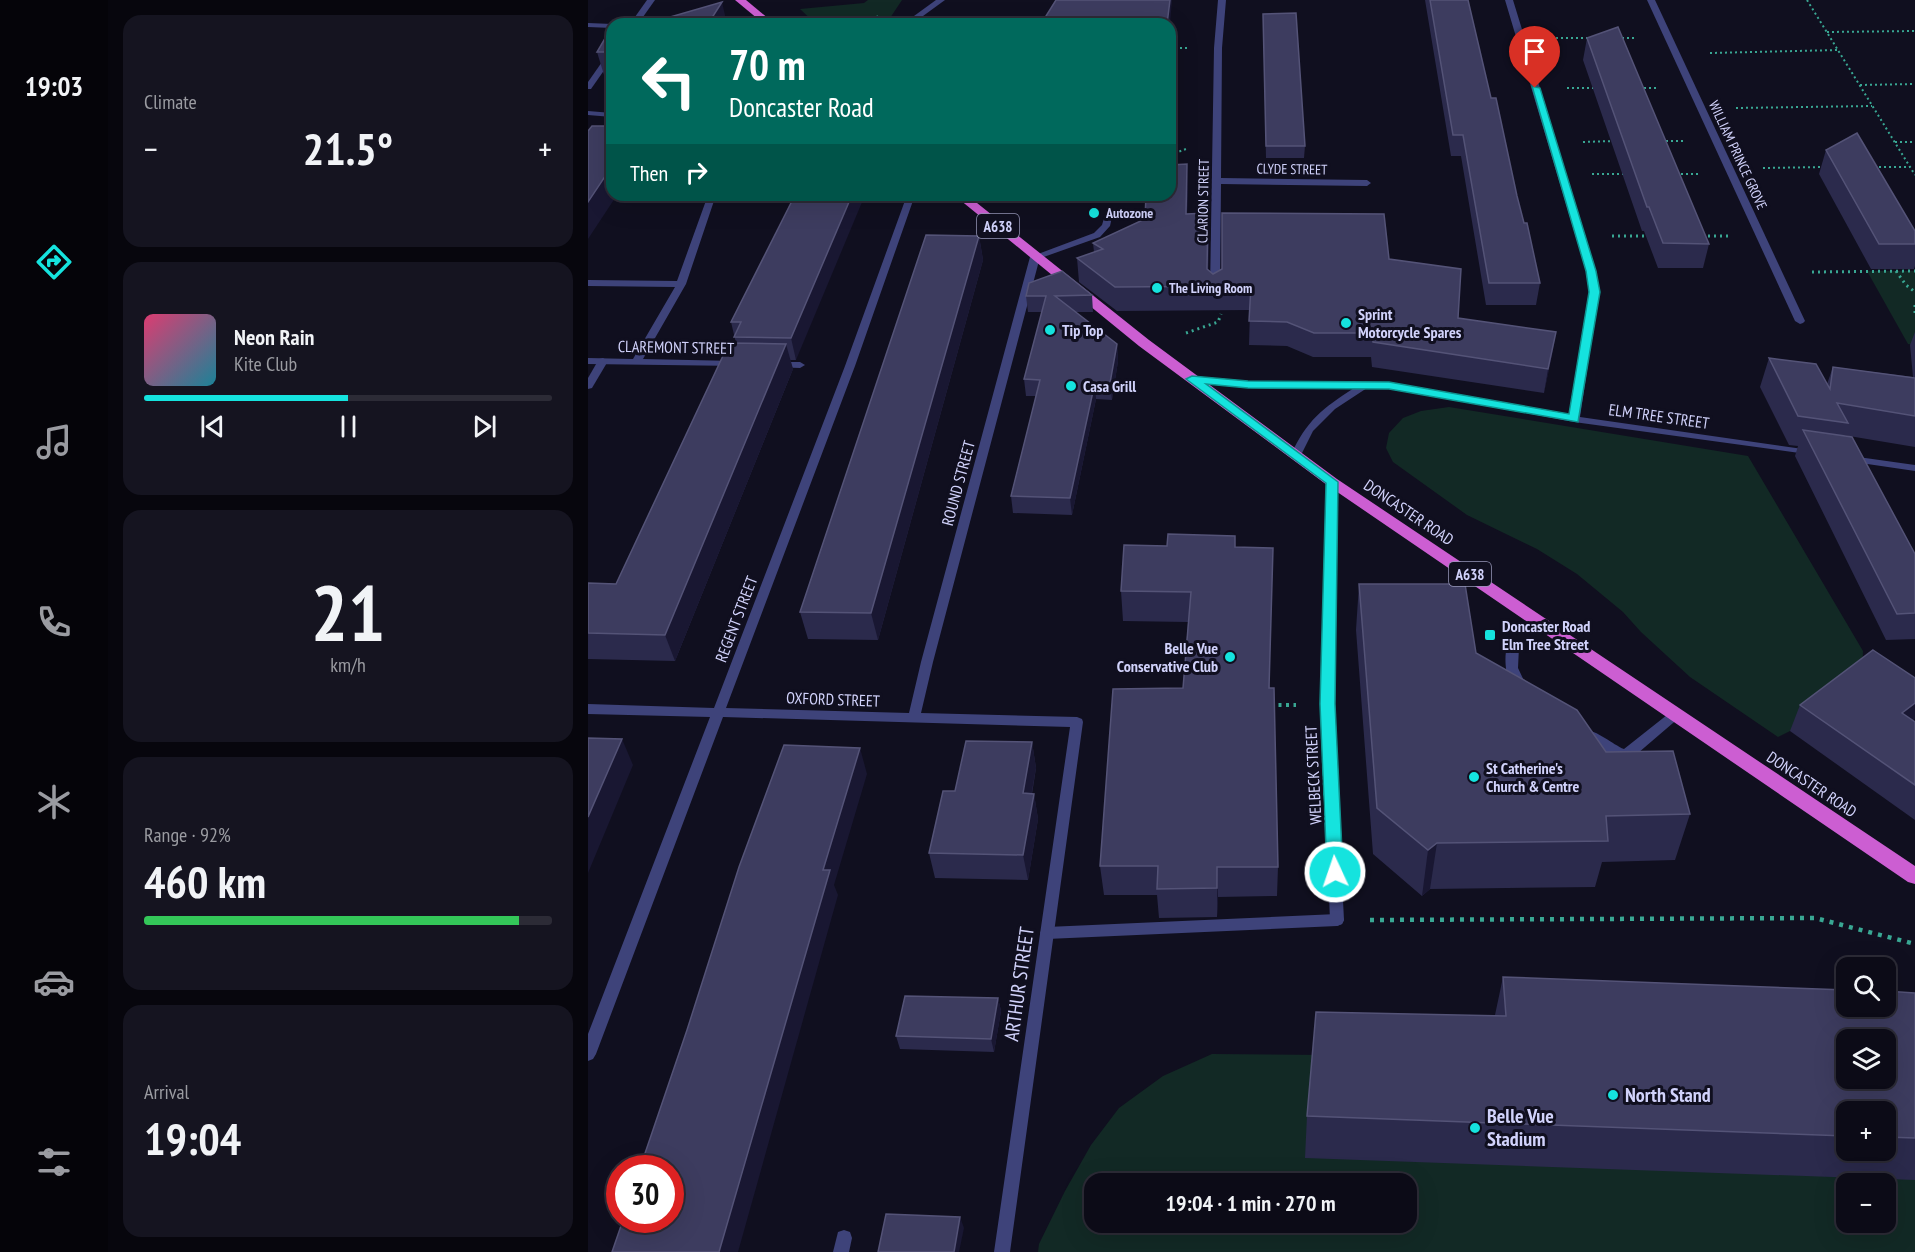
<!DOCTYPE html>
<html lang="en">
<head>
<meta charset="utf-8">
<style>
  :root { --surface:#0c0b17; --page:#151420; --text:#f1f3f6; --muted:#9a9ba1; --line:#2c2b36; --accent:#15e3de }
  body { margin:0; font-family:"PT Sans Narrow",sans-serif; background:var(--page); color:var(--text); height:100vh; display:flex; flex-direction:column; font-size:22px; white-space:nowrap }
  * { box-sizing:border-box; margin:0 }
  p { font-size:20px; color:var(--muted) }
  .icon { flex:none; width:33px; height:33px; fill:none; stroke:currentColor; stroke-width:2; stroke-linecap:round; stroke-linejoin:round }
  .map { position:relative; flex:1; overflow:hidden }
  .side { display:flex; flex-direction:column; gap:15px; padding:15px; background:#07060d; width:480px }
  .side>* { flex:none }
  .hud { position:absolute; left:18px; top:18px; width:570px; height:183px; border-radius:18px; box-shadow:0 6px 24px #0002,0 0 0 2px var(--line); background:#00695c; color:#fff; overflow:hidden }
  .fabs { position:absolute; left:1248px; top:957px; display:grid; gap:12px }
  .fabs a { display:grid; place-items:center; width:60px; height:60px; border-radius:12px; background:var(--surface); box-shadow:0 6px 24px #0002,0 0 0 2px var(--line); font-size:30px }
  .speed { position:absolute; left:18px; top:1155px; display:flex; gap:12px; font-size:30px; font-weight:700; text-align:center }
  .speed>* { display:grid; place-content:center; width:78px; height:78px; border-radius:50%; background:var(--surface); box-shadow:0 6px 24px #0002,0 0 0 2px var(--line); line-height:1 }
  .speed .limit { border:9px solid #d22; background:#fff; color:#111 }
  .pin { position:absolute; display:grid; place-items:center; width:51px; height:51px; color:#fff; margin:-62px -26px; border-radius:50% 50% 50% 0; rotate:-45deg; box-shadow:0 0 6px #0007 }
  .pin .icon { rotate:45deg }
  .me { position:absolute; width:66px; margin:-33px; rotate:357deg; stroke-linejoin:round; filter:drop-shadow(0 0 4px #0008) }
  .turn { display:flex; align-items:center; gap:21px; height:126px; padding:0 24px; font-size:27px }
  .turn .icon { width:78px; height:78px; stroke-width:2.5 }
  .turn b { display:block; font-size:42px; line-height:51px }
  .then { display:flex; align-items:center; height:57px; padding:0 24px; background:#0003; gap:12px; font-size:22px }
  .big { font-size:45px; font-weight:600; line-height:1.1 }
  .side .tile { flex:1; display:flex; flex-direction:column; justify-content:center; gap:9px; min-width:0; padding:0 21px; border-radius:18px; background:var(--page) }
  .side .dial { align-items:center; gap:0 }
  .dial b { font-size:78px; line-height:1 }
  .song { display:flex; align-items:center; gap:18px }
  .cover { width:72px; height:72px; border-radius:9px; background:linear-gradient(135deg,hsl(340 70% 55%),hsl(190 70% 35%)) }
  .played { height:6px; border-radius:3px; background:linear-gradient(90deg,var(--accent) 50%,var(--line) 50%) }
  .keys { display:flex; justify-content:space-around; direction:ltr }
  .heat { display:flex; justify-content:space-between; align-items:center; font-size:33px; direction:ltr }
  .charge { height:9px; border-radius:4px; background:linear-gradient(90deg,#34c759 92%,var(--line) 0) }
  .trip { position:absolute; left:496px; top:1173px; width:333px; height:60px; border-radius:18px; background:var(--surface); box-shadow:0 6px 24px #0002,0 0 0 2px var(--line); font-weight:600; line-height:60px; text-align:center }
  main { display:flex; flex:1; min-height:0 }
  .menu { display:flex; flex-direction:column; width:108px; justify-content:space-around; align-items:center; background:#050409; color:var(--muted) }
  .menu .icon { width:42px; height:42px }
  .menu .active { color:var(--accent) }
  .menu b { font-size:27px; color:var(--text) }
  .map>svg:first-child { display:block }
  .green { fill:#122925; fill-rule:evenodd }
  .lines { fill:none; stroke-linecap:round; stroke-linejoin:round }
  .path-far3 { stroke:#39a793; stroke-width:2; stroke-dasharray:2 3; stroke-linecap:butt }
  .path-far2 { stroke:#39a793; stroke-width:3; stroke-dasharray:2 4; stroke-linecap:butt }
  .path-far1 { stroke:#39a793; stroke-width:4; stroke-dasharray:3 4.5; stroke-linecap:butt }
  .path { stroke:#39a793; stroke-width:4.5; stroke-dasharray:4 6; stroke-linecap:butt }
  .service { fill:#3e437a; fill-rule:evenodd }
  .minor { fill:#3e437a; fill-rule:evenodd }
  .trunk { fill:#cc5ed2; fill-rule:evenodd }
  .wall { fill:#2b2a4c; fill-rule:evenodd }
  .shaded-wall { fill:#191732 }
  .building { fill:#3d3c5f; stroke:#545377; stroke-width:1.5; fill-rule:evenodd }
  .route { fill:#15e3de; stroke:#0e9490; stroke-width:1.5 }
  .poi-dot { fill:#15e3de; stroke:#100f1f; stroke-width:2 }
  .labels { text-anchor:middle; dominant-baseline:central; stroke-width:6; stroke-linejoin:round; paint-order:stroke }
  .far-street-label { font-size:14px; fill:#d1d2fb; stroke:#100f1f }
  .far-poi-label { font-size:14px; font-weight:bold; fill:#d1d2fb; stroke:#100f1f; text-anchor:start }
  .shield { fill:#100f1f; stroke:#9798b9; stroke-width:1.5 }
  .shield-label { font-size:15px; font-weight:bold; fill:#d1d2fb }
  .poi-label { font-size:16px; font-weight:bold; fill:#d1d2fb; stroke:#100f1f; text-anchor:start }
  .street-label { font-size:16px; fill:#d1d2fb; stroke:#100f1f }
  .near-street-label { font-size:20px; fill:#d1d2fb; stroke:#100f1f }
  .near-poi-label { font-size:20px; font-weight:bold; fill:#d1d2fb; stroke:#100f1f; text-anchor:start }
</style>
</head>
<body>
<main>
<nav class="menu">
<b>19:03</b>
<svg class="icon active" aria-label="directions" viewBox="0 0 24 24"><path d="M12 3l9 9-9 9-9-9zM9 14v-3h6M13 9l2 2-2 2"/></svg>
<svg class="icon" aria-label="music" viewBox="0 0 24 24"><path d="M9 18V5l10-2v13"/><circle cx="6" cy="18" r="3"/><circle cx="16" cy="16" r="3"/></svg>
<svg class="icon" aria-label="phone" viewBox="0 0 24 24"><path d="M5 4h4l2 5-3 2q2 4 5 5l2-3 5 2v4C11 20 4 13 5 4z"/></svg>
<svg class="icon" aria-label="climate" viewBox="0 0 24 24"><path d="M12 3v18M4 7l16 10M4 17L20 7"/></svg>
<svg class="icon" aria-label="car" viewBox="0 0 24 24"><path d="M5 17H2v-5l4-1 3-4h7l3 4 3 1v5h-3M9 17h6M6 11h13"/><circle cx="7" cy="17" r="2"/><circle cx="17" cy="17" r="2"/></svg>
<svg class="icon" aria-label="filters" viewBox="0 0 24 24"><path d="M4 7h16M4 17h16"/><circle cx="9" cy="7" r="2"/><circle cx="15" cy="17" r="2"/></svg>
</nav>
<section class="side">
<div class="tile"><p>Climate</p>
<div class="heat"><a>−</a><b class="big">21.5°</b><a>+</a></div>
</div>
<div class="tile">
<div class="song"><i class="cover"></i><div><b>Neon Rain</b><p>Kite Club</p></div></div>
<div class="played"></div>
<div class="keys"><svg class="icon" aria-label="previous" viewBox="0 0 24 24"><path d="M18 5L8 12l10 7zM5 5v14"/></svg><svg class="icon" aria-label="pause" viewBox="0 0 24 24"><path d="M8 5v14M16 5v14"/></svg><svg class="icon" aria-label="next" viewBox="0 0 24 24"><path d="M6 5l10 7-10 7zM19 5v14"/></svg></div>
</div>
<div class="tile dial"><b>21</b><p>km/h</p></div>
<div class="tile"><p>Range · 92%</p><b class="big">460 km</b><div class="charge"></div></div>
<div class="tile"><p>Arrival</p><b class="big">19:04</b></div>
</section>
<div class="map">
<svg width="1327" height="1252" viewBox="0 0 1327 1252">
  <rect width="100%" height="100%" fill="#100f1f"/>
  <g class="green">
    <path d="M280 0H314L298 24H228L212 9 276 3Z"/>
    <path d="M1279 271H1327V345L1320 344Z"/>
    <path d="M861 407 1160 456 1275 651 1274 676 1202 731 1190 737 1102 677 1053 632 1035 612 989 574 949 549 879 515 805 462 798 448 801 433 815 418 833 411Z"/>
    <path d="M868 1020 1327 1037V1252H450L451 1244 477 1191 503 1145 531 1108 575 1076 624 1054 847 1056ZM1258 1040H1298V1078H1258ZM1258 1112H1298V1150H1258ZM507 1184H819V1222H507ZM1258 1184H1298V1222H1258Z"/>
  </g>
  <g class="lines">
    <g class="path-far3">
      <path d="M1219 0 1327 175"/>
      <path d="M259 24 292 16"/>
      <path d="M1239 32 1327 31"/>
      <path d="M963 38H1004"/>
      <path d="M1029 38H1049"/>
      <path d="M582 48H599"/>
      <path d="M1122 53 1250 50"/>
      <path d="M1272 85 1327 84"/>
      <path d="M979 88H1008"/>
      <path d="M1051 88H1071"/>
      <path d="M1148 108 1284 106"/>
      <path d="M1073 141H1095"/>
      <path d="M995 142 1026 141"/>
      <path d="M1307 142H1327"/>
      <path d="M582 155 598 149"/>
      <path d="M1286 167H1322"/>
      <path d="M1175 168 1237 167"/>
      <path d="M1004 174H1039"/>
      <path d="M1088 174H1111"/>
    </g>
    <g class="path-far2">
      <path d="M1024 236H1062"/>
      <path d="M1114 236H1140"/>
      <path d="M1308 271 1318 285 1327 292"/>
      <path d="M1224 272 1327 271"/>
      <path d="M1327 305V313"/>
      <path d="M598 333 630 322 633 314"/>
    </g>
    <path class="path-far1" d="M683 705H708"/>
    <path class="path" d="M782 920 1227 918 1327 944"/>
    <g class="service">
      <path d="M348 0H357L324 24H315Z"/>
      <path d="M520 214 524 217 522 226 512 237 450 259 447 260 442 257 506 233 514 225 517 215Z"/>
      <path d="M15 358 20 361 4 388 0 389V378L11 359Z"/>
      <path d="M925 643 931 647 930 668 939 687 937 690C918 695 915 660 919 647Z"/>
      <path d="M1088 709 1092 711 1094 714 1092 717 1043 759C1030 762 1000 744 993 733L994 730C1005 727 1024 744 1036 749L1084 711Z"/>
      <path d="M749 914 754 916 756 920 754 924 749 926 459 939 454 937 452 933 454 929 459 927Z"/>
      <path d="M256 1230 262 1232 264 1238 261 1252H245L250 1232Z"/>
    </g>
    <g class="minor">
      <path d="M59 0H67L50 24H42Z"/>
      <path d="M630 0H638L634 48 633 178 779 180 783 183 779 186 633 184 632 290 627 293 622 290 626 48Z"/>
      <path d="M917 0H925L1008 271 1011 292 992 417 1222 450 1226 451 1227 453 1226 455 986 422 801 388H779L747 409 725 431 712 457 708 458 703 455C718 421 735 408 766 388L660 387 604 382 599 379 604 376 660 381 801 382 981 415 1001 292 998 271Z"/>
      <path d="M1059 0H1067L1217 321 1215 323 1212 324 1207 321Z"/>
      <path d="M0 23 24 24H25L24 28 0 27Z"/>
      <path d="M21 52H24V59L3 89H0V82Z"/>
      <path d="M0 111 24 113V117L0 115Z"/>
      <path d="M120 195H128L98 284 55 359 147 361 152 364 151 366 0 364V358L45 359 87 287 0 286V280L89 281Z"/>
      <path d="M319 195H327L267 366 138 708 321 713 333 662 442 257 447 254 450 255 452 257 345 662 333 713 489 717 494 719 495 722 422 1252H406L482 727 135 717 8 1054 5 1059 0 1061V1034L122 717 0 714V704L126 708 257 366Z"/>
      <path d="M189 362H212L217 365 212 368 185 367 184 365Z"/>
      <path d="M1263 456 1327 465V471L1259 461 1258 459 1259 457Z"/>
      <path d="M744 479 749 482 745 704 756 920 754 924 749 926 744 924 742 920 733 704 739 482Z"/>
    </g>
    <g class="trunk">
      <path d="M147 0H158L187 24H176Z"/>
      <path d="M366 195H379L561 340 749 479 1327 866V884L1320 882 739 485 551 346Z"/>
    </g>
  </g>
  <g class="wall">
    <path d="M837 0H880L903 98 952 283 948 305H898L873 156H863Z"/>
    <path d="M675 14 717 146 716 158H678Z"/>
    <path d="M24 34V75H16L9 52Z"/>
    <path d="M999 38 1121 244 1115 268H1070L1056 231H1054L995 60Z"/>
    <path d="M1238 150 1327 231V266L1326 269H1283L1231 174Z"/>
    <path d="M600 187 599 214 621 237 620 270 625 274 801 259 870 318 968 332 956 393 784 367 783 357H725L699 346 661 345 662 310 529 311 491 282 489 258 506 252 505 243 557 219Z"/>
    <path d="M207 195 208 360H202L205 369 87 661 0 659V583L28 584 148 343 143 322Z"/>
    <path d="M391 236 395 260 290 640 220 639 212 612Z"/>
    <path d="M504 295 505 312H487L529 344 530 361 524 400 508 399 484 515 425 513 423 496 448 396H438L436 379 454 312H440L438 296Z"/>
    <path d="M1327 332V447L1255 435V436L1327 554V639L1298 640 1207 456 1210 446 1201 445 1172 387 1181 358 1239 384 1245 367 1325 377 1322 345Z"/>
    <path d="M647 536V547L682 688 690 867 689 896 630 897 629 917 571 918 569 895H516L512 866 595 688 600 622 535 621 533 591 579 546Z"/>
    <path d="M771 584 888 653 1018 752 1102 814 1087 860 1014 862 1007 887 842 889 834 896 785 854 768 630Z"/>
    <path d="M1212 705 1325 721 1327 722V820L1202 731Z"/>
    <path d="M444 742 448 768 444 794H446L450 819 440 880 347 878 341 853 367 791Z"/>
    <path d="M915 977 1327 993V1180L717 1158 719 1116 907 1015ZM1258 1112H1298V1150H1258Z"/>
    <path d="M410 998 413 1011 406 1052 312 1049 308 1036Z"/>
  </g>
  <g class="shaded-wall">
    <path d="M582 0H584L582 24H579Z"/>
    <path d="M134 2 139 24H120Z"/>
    <path d="M599 164 600 187 598 237V214Z"/>
    <path d="M24 166V195H29L0 239V202Z"/>
    <path d="M264 195H277L208 360 203 338Z"/>
    <path d="M620 213 621 237 620 287 619 269Z"/>
    <path d="M391 236 395 260 290 640 283 613Z"/>
    <path d="M968 332 964 356 956 393 960 369Z"/>
    <path d="M198 344 205 369 87 661 77 635Z"/>
    <path d="M529 344 530 361 524 400 522 383Z"/>
    <path d="M507 382 508 399 484 515 482 498Z"/>
    <path d="M1327 703V719L1302 739 1314 713Z"/>
    <path d="M34 739 45 765 0 873V817Z"/>
    <path d="M444 742 448 768 439 819 435 793Z"/>
    <path d="M272 748 279 774 246 885 250 895 150 1252H131L235 870Z"/>
    <path d="M446 794 450 819 440 880 435 855Z"/>
    <path d="M849 843 842 889 834 896 840 850Z"/>
    <path d="M629 867 630 897 629 917Z"/>
    <path d="M410 998 413 1011 406 1052 403 1039Z"/>
    <path d="M372 1217 376 1228 371 1252H366Z"/>
  </g>
  <g class="building">
    <path d="M468 0H582L579 24H453Z"/>
    <path d="M842 0H880L903 98H908L929 196 936 223H939L952 283H901L875 135H865Z"/>
    <path d="M134 2 120 24H58Z"/>
    <path d="M708 13 717 146H678L675 14Z"/>
    <path d="M1030 27 1121 244 1075 243 1061 207H1059L999 38Z"/>
    <path d="M24 34V52H9L19 35Z"/>
    <path d="M4 126H24V166L0 202V131Z"/>
    <path d="M1269 133 1327 231V244H1291L1238 150Z"/>
    <path d="M599 164 598 214 620 213 619 269 625 274 634 269V213L796 214 801 259 873 269 870 318 968 332 960 369 785 342 784 333H726L699 322 661 321 663 286 527 287 489 258 515 249 505 243 557 219 558 195H582V165Z"/>
    <path d="M207 195H264L203 338 146 337 153 322H143Z"/>
    <path d="M338 235 391 236 283 613 212 612Z"/>
    <path d="M474 271 504 295 467 296 529 344 522 383 507 382 482 498 423 496 452 380 436 379 458 296H438L441 283Z"/>
    <path d="M141 343 198 344 77 635 0 633V583L28 584Z"/>
    <path d="M1181 358 1228 364 1242 389 1245 367 1327 378V416L1249 403 1260 423 1210 416Z"/>
    <path d="M1215 430 1264 437 1327 554V613L1309 614Z"/>
    <path d="M580 534 647 536V547L685 548 681 688H686L690 867H629V888L569 889 570 866H512L525 689 595 688 603 592 533 591 536 545 579 546Z"/>
    <path d="M771 584H877L888 653 989 710 1018 752 1085 751 1102 814 1018 816 1020 841 849 843 840 850 789 808Z"/>
    <path d="M1285 650 1327 678V703L1314 713 1327 722V785L1212 705Z"/>
    <path d="M0 738 34 739 0 817Z"/>
    <path d="M378 741 444 742 435 793 446 794 435 855 341 853 355 791H367Z"/>
    <path d="M196 745 272 748 235 870H242L131 1252H24L35 1220H82V1168H52L99 1030 151 867Z"/>
    <path d="M915 977 1258 990V1006H1298V991L1327 993V1138L1298 1137V1112H1258V1136L719 1116 728 1012 918 1016ZM1258 1040H1298V1078H1258Z"/>
    <path d="M317 996 410 998 403 1039 308 1036Z"/>
    <path d="M298 1214 372 1217 366 1252H290Z"/>
  </g>
  <path class="route" d="M944 86 952 88 1008 271 1012 292 990 422 801 389 660 388 618 384 750 482 747 704 755 872 752 877 747 878 741 877 739 872 732 704 738 483 598 379 604 376 660 381 801 382 981 414 1001 292 998 271Z"/>
  <g class="poi-dot">
    <circle cx="506" cy="213" r="6"/>
    <circle cx="569" cy="288" r="6"/>
    <circle cx="758" cy="323" r="6"/>
    <circle cx="462" cy="330" r="6"/>
    <circle cx="483" cy="386" r="6"/>
    <rect x="896" y="629" width="12" height="12" rx="3"/>
    <circle cx="642" cy="657" r="6"/>
    <circle cx="886" cy="777" r="6"/>
    <circle cx="1025" cy="1095" r="6"/>
    <circle cx="887" cy="1128" r="6"/>
  </g>
  <g class="labels">
    <g class="far-street-label">
      <text transform="translate(1150 155) rotate(65)">WILLIAM PRINCE GROVE</text>
      <text transform="translate(704 169) rotate(1)">CLYDE STREET</text>
      <text transform="translate(615 201) rotate(-89)">CLARION STREET</text>
    </g>
    <g class="far-poi-label">
      <text x="518" y="213">Autozone</text>
      <text x="581" y="288">The Living Room</text>
    </g>
    <g class="shield">
      <rect x="389" y="214" width="42" height="24" rx="4.5"/>
      <rect x="861" y="562" width="42" height="24" rx="4.5"/>
    </g>
    <g class="shield-label">
      <text x="410" y="226">A638</text>
      <text x="882" y="574">A638</text>
    </g>
    <g class="poi-label">
      <text x="770" y="314">Sprint<tspan x="770" dy="18">Motorcycle Spares</tspan></text>
      <text x="474" y="330">Tip Top</text>
      <text x="495" y="386">Casa Grill</text>
      <text x="914" y="626">Doncaster Road<tspan x="914" dy="18">Elm Tree Street</tspan></text>
      <text x="630" y="648" text-anchor="end">Belle Vue<tspan x="630" dy="18">Conservative Club</tspan></text>
      <text x="898" y="768">St Catherine's<tspan x="898" dy="18">Church &amp; Centre</tspan></text>
    </g>
    <g class="street-label">
      <text transform="translate(88 347) rotate(1)">CLAREMONT STREET</text>
      <text transform="translate(1071 416) rotate(8)">ELM TREE STREET</text>
      <text transform="translate(370 483) rotate(-75)">ROUND STREET</text>
      <text transform="translate(821 512) rotate(34)">DONCASTER ROAD</text>
      <text transform="translate(148 619) rotate(-69)">REGENT STREET</text>
      <text transform="translate(245 699) rotate(2)">OXFORD STREET</text>
      <text transform="translate(725 775) rotate(-93)">WELBECK STREET</text>
      <text transform="translate(1224 784) rotate(34)">DONCASTER ROAD</text>
    </g>
    <g class="near-street-label">
      <text transform="translate(431 984) rotate(-82)">ARTHUR STREET</text>
    </g>
    <g class="near-poi-label">
      <text x="1037" y="1095">North Stand</text>
      <text x="899" y="1116">Belle Vue<tspan x="899" dy="23">Stadium</tspan></text>
    </g>
  </g>
</svg>
<div class="fabs">
<a><svg class="icon" aria-label="search" viewBox="0 0 24 24"><circle cx="10" cy="10" r="6"/><path d="M15 15l6 6"/></svg></a>
<a><svg class="icon" aria-label="layers" viewBox="0 0 24 24"><path d="M12 4l9 5-9 5-9-5zM3 14l9 5 9-5"/></svg></a>
<a>+</a>
<a>−</a>
</div>
<div class="speed"><div class="limit">30</div></div>
<div class="pin" style="left:947px;top:88px;background:#d93025"><svg class="icon" aria-label="arrive" viewBox="0 0 24 24"><path d="M6 21V4h12l-3 4 3 4H6"/></svg></div>
<svg class="me" style="left:747px;top:872px" viewBox="-20 -20 40 40"><circle r="17" fill="#15e3de" stroke="#fff" stroke-width="3"/><path d="M0-11L8 9 0 5-8 9z" fill="#fff"/></svg>
<div class="trip">19:04 · 1 min · 270 m</div>
<div class="hud">
<div class="turn"><svg class="icon" aria-label="left" viewBox="0 0 24 24"><path d="M17 20v-9H6M10 6l-5 5 5 5"/></svg><div><b>70 m</b>Doncaster Road</div></div>
<div class="then">Then<svg class="icon" aria-label="right" viewBox="0 0 24 24"><path d="M7 20v-9h11M14 6l5 5-5 5"/></svg></div>
</div>
</div>
</main>
</body>
</html>
